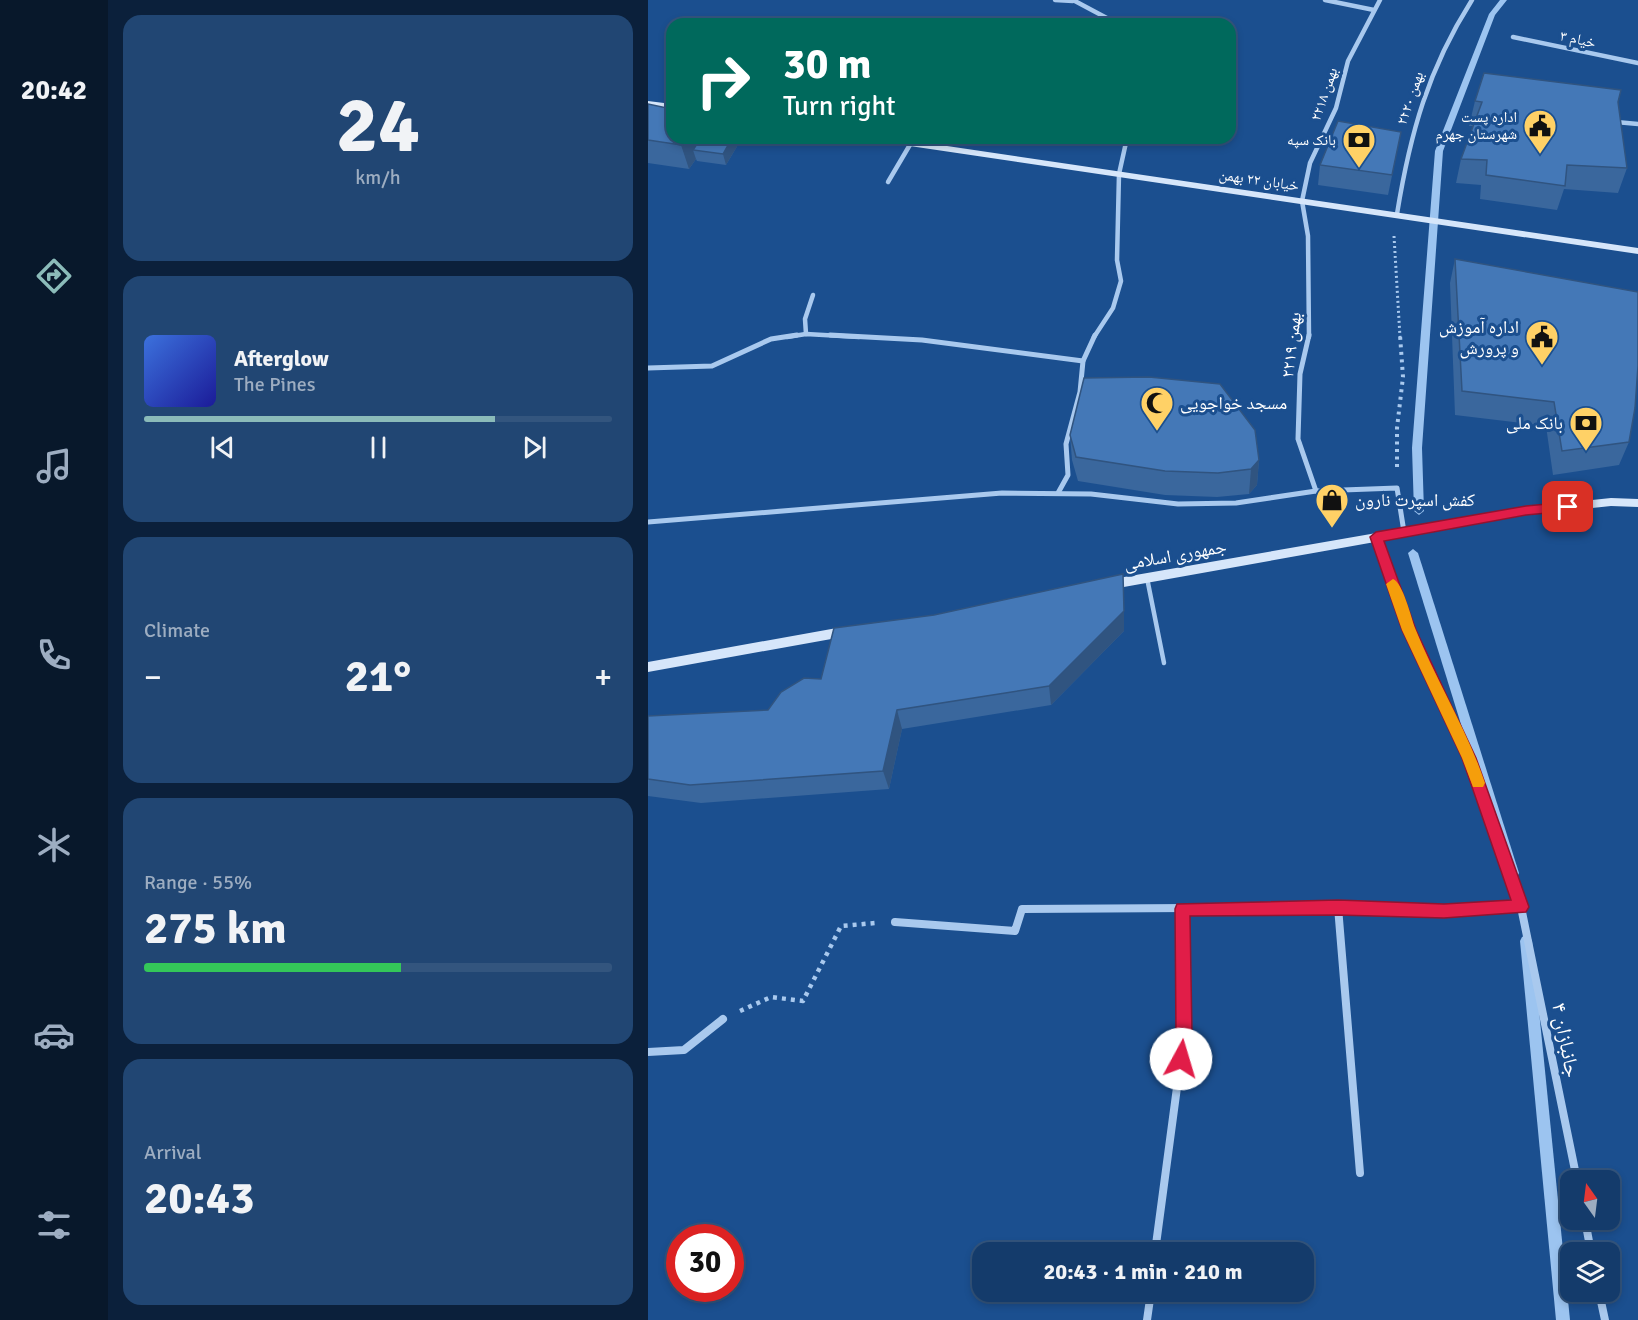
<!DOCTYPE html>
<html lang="en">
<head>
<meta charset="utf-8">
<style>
  :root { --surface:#143b6b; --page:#214673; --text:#f1f3f6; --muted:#9dadc1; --line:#33557e; --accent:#8bbbb9 }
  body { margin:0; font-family:Signika,"Noto Naskh Arabic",sans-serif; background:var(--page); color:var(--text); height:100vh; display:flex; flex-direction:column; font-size:22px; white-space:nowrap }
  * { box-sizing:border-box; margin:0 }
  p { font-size:20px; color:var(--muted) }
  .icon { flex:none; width:33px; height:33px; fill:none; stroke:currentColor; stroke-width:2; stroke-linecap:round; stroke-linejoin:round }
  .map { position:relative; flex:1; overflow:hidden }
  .drawer { display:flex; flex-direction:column; gap:15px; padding:15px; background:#0b203b; width:540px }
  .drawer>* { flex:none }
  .hud { position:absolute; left:18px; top:18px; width:570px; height:126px; border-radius:18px; box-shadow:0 3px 9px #0003,0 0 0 2px var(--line); background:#00695c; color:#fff; overflow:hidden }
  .needle { width:39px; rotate:346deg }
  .controls { position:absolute; left:912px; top:1170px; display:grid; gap:12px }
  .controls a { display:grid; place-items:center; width:60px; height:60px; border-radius:12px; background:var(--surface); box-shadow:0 3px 9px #0003,0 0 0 2px var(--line); font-size:30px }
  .speed { position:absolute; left:18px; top:1224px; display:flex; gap:12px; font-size:30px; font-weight:700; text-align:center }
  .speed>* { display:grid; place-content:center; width:78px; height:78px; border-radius:50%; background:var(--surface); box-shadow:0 3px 9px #0003,0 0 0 2px var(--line); line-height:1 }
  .speed .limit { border:9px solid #d22; background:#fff; color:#111 }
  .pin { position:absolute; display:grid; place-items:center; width:51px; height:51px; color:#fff; margin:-26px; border-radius:12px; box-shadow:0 3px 9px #0006 }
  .me { position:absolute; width:66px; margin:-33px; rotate:6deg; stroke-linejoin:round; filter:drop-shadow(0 0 4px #0008) }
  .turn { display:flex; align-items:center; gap:21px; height:126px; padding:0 18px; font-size:27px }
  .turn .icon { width:78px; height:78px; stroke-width:2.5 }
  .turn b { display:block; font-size:42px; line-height:51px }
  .big { font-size:45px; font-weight:800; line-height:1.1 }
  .drawer .card { flex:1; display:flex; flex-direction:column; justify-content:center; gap:9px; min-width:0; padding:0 21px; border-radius:18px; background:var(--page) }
  .drawer .dial { align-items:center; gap:0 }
  .dial b { font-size:78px; line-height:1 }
  .song { display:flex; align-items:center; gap:18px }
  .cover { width:72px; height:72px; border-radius:9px; background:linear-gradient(135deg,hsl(220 70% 55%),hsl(240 70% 35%)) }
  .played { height:6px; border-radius:3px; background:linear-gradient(90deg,var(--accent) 75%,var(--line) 75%) }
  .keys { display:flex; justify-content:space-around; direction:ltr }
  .heat { display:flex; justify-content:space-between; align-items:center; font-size:33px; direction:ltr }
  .charge { height:9px; border-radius:4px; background:linear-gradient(90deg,#34c759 55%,var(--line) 0) }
  .trip { position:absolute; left:324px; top:1242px; width:342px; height:60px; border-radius:18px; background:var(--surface); box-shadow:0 3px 9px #0003,0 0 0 2px var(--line); font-weight:800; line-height:60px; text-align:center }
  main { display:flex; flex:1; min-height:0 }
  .dock { display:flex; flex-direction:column; width:108px; justify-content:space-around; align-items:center; background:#08182b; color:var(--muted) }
  .dock .icon { width:42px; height:42px }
  .dock .selected { color:var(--accent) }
  .dock b { font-size:27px; color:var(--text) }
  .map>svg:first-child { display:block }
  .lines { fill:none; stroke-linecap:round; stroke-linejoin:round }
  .stream { fill:#9cc4f0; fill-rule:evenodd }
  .path-far2 { stroke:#a9c9ee; stroke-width:3; stroke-dasharray:2 3; stroke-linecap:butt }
  .path-far1 { stroke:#a9c9ee; stroke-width:4; stroke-dasharray:3 4.5; stroke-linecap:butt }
  .path { stroke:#a9c9ee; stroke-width:4.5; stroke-dasharray:4 5; stroke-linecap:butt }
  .lane { stroke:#a9c9ee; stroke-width:4.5 }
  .street-far2 { stroke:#a9c9ee; stroke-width:4.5 }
  .street-far1 { stroke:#a9c9ee; stroke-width:5 }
  .street { stroke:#a9c9ee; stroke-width:8 }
  .secondary { fill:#d6e6fa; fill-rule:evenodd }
  .wall { fill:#3a679d }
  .shaded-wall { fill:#305480 }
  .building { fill:#4478b7; stroke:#305480; stroke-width:1.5 }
  .route { fill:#e11d48; stroke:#92132f; stroke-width:1.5 }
  .slow { fill:#f59e0b }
  .labels { text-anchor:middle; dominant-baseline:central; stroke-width:6; stroke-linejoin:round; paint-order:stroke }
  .far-street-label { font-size:15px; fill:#fff; stroke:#1b4f8f }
  .far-poi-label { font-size:15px; fill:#fff; stroke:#1b4f8f; text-anchor:end }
  .poi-label { font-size:18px; fill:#fff; stroke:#1b4f8f; text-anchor:end }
  .street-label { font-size:18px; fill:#fff; stroke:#1b4f8f }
  .near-street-label { font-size:21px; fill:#fff; stroke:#1b4f8f }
</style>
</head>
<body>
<main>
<nav class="dock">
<b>20:42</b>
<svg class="icon selected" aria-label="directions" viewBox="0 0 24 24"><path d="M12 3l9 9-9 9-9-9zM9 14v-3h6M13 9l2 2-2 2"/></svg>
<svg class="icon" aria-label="music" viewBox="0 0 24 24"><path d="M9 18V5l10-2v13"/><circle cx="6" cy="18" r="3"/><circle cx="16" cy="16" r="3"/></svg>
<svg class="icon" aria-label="phone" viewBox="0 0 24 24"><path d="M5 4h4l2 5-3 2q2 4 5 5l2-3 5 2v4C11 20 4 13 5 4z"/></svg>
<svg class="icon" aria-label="climate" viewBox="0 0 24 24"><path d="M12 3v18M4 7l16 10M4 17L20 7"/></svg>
<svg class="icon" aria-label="car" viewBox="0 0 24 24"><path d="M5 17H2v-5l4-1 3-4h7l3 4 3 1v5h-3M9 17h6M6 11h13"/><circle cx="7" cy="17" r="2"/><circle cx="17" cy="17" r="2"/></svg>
<svg class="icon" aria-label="filters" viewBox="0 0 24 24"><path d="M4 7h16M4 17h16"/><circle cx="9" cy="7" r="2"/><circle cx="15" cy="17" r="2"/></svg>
</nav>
<section class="drawer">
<div class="card dial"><b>24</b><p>km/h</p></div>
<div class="card">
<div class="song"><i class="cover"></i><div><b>Afterglow</b><p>The Pines</p></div></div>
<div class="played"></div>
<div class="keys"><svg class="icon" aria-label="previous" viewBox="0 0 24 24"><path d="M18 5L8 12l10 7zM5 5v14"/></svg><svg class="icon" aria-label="pause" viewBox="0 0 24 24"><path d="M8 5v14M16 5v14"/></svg><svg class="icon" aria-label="next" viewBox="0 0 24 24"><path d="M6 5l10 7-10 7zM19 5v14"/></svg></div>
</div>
<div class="card"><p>Climate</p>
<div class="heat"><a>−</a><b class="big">21°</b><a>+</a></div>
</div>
<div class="card"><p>Range · 55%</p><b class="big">275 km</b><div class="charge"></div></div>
<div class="card"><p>Arrival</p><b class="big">20:43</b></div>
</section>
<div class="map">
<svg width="990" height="1320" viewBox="0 0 990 1320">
  <rect width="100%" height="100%" fill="#1b4f8f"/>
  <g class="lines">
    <g class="stream">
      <path d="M852 0H859L847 15 795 151 774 448 776 511 771 515 766 511 764 448 787 151 841 14Z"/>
      <path d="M765 549 770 553 871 873 869 877 865 878 861 877 859 873 760 553Z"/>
      <path d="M878 935 882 937 884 941 922 1320H908L872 941 874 937Z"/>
    </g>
    <path class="path-far2" d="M746 236 752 337"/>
    <path class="path-far1" d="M749 467V428L755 377 752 335"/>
    <path class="path" d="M92 1011 123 997 155 1001 193 926 227 923"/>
    <path class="lane" d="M499 578 516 663"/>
    <g class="street-far2">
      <path d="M407 0 425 1"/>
      <path d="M425 0 470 24"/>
      <path d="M677 0 726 10"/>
      <path d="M153 20 175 24"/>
      <path d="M865 37 990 63"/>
      <path d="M968 122 990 124"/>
      <path d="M240 182 263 143"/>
      <path d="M749 214C762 134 780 69 824 0"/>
      <path d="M158 334 157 319 165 295"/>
      <path d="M139 337 158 334 211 337"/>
      <path d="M446 337 465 308 473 281 469 260 471 174 479 138"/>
      <path d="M661 337 660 236 654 201 662 163 688 108 700 61 732 0"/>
    </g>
    <g class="street-far1">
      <path d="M182 335 274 340 435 361"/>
      <path d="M661 335 652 374 650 439 668 491"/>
      <path d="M0 368 64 366 123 339 149 335"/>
      <path d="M410 493 420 475 418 444 432 392 435 361 447 335"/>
      <path d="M0 522 354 493 443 494 530 504 588 503 668 491 749 488 756 532"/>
      <path d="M728 537 761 630 825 768"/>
    </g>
    <g class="street">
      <path d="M824 766 873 907 929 1180"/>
      <path d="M690 907 712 1173"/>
      <path d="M247 922 367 931 374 909 690 907 797 911 873 907"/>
      <path d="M0 1052 36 1050 75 1019"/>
      <path d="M937 1220 943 1252"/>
      <path d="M507 1252 536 1035 535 909"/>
      <path d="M951 1292 957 1320"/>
      <path d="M499 1320 503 1292"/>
    </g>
    <g class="secondary">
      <path d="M0 101 24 104V110L0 107Z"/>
      <path d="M224 138H245L990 248V254L228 141Z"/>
      <path d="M963 498 990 499V507L963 506 878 515 459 590 453 585 459 580 878 507Z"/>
      <path d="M200 626 204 628 206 631 204 634 200 636 0 672V662Z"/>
    </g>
  </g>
  <g class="wall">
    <path d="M827 101 970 102 979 168 970 193 916 189 909 210 832 199 833 185 808 183 813 159 825 126H821Z"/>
    <path d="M0 104 24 138H94L78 165 49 161 48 159 41 169 0 163Z"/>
    <path d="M753 132 740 195 670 185 672 165Z"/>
    <path d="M807 259 981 442 971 465 905 475 898 426 807 415 802 283Z"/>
    <path d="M422 435 611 460 609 485 601 494 569 497 517 495 430 481 424 460Z"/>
    <path d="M476 631 403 705 254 729 241 789 53 803 0 796V716L120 710 173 679Z"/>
  </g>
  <g class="shaded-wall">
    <path d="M38 138H62L45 150 48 159 41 169 33 145Z"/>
    <path d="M84 138H94L78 165 75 154Z"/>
    <path d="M611 460 609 485 601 494 603 469Z"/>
    <path d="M476 611V631L403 705 401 686Z"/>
    <path d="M249 710 254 729 241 789 235 771Z"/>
  </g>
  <g class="building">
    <path d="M836 73 973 90 970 102 979 168 919 165 917 186 838 175 839 160 813 159 834 102 827 101Z"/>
    <path d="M0 104 24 109V138H38L33 145 0 140Z"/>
    <path d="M690 121 753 132 744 175 672 165Z"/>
    <path d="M53 138H84L75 154 45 150Z"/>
    <path d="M807 259 990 292V366L987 408 981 442 914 451 906 402 814 391Z"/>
    <path d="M501 377 572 384 607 430 611 460 603 469 570 473 517 471 428 457 422 435 436 378Z"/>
    <path d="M475 574 476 611 401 686 249 710 235 771 42 785 0 779V716L120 710 133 692 156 678 173 679 186 628 286 615Z"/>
  </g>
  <path class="route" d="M920 502 927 507 920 511 878 515 736 541 768 630 828 758 881 907 878 912 796 918 690 915 542 916 544 1035 539 1065 533 1067 527 1065 525 1059 528 1035 527 909 529 904 690 900 796 904 863 900 814 758 754 630 722 537 728 532 878 506Z"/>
  <path class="slow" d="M745 579C755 583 763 617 767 628 788 681 819 729 837 783L835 787H825L814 758 754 630 738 584Z"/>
  <defs>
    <g id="civic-pin" transform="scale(1.725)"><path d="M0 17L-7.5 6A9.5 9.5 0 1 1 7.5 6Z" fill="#ffd166" stroke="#1b4f8f"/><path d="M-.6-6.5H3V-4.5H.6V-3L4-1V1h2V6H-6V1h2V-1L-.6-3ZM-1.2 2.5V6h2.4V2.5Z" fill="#111"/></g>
    <g id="bank-pin" transform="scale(1.725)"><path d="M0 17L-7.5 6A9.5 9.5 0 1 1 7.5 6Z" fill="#ffd166" stroke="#1b4f8f"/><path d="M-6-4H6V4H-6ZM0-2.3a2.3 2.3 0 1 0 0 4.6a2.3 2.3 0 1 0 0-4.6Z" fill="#111"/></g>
    <g id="mosque-pin" transform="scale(1.725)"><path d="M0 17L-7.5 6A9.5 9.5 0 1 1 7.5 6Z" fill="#ffd166" stroke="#1b4f8f"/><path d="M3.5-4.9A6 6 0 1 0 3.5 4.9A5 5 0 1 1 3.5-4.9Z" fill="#111"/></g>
    <g id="shop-pin" transform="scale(1.725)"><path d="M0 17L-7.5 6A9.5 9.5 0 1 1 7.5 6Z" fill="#ffd166" stroke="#1b4f8f"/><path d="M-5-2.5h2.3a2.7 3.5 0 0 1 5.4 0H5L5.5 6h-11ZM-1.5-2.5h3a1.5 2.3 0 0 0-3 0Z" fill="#111"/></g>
  </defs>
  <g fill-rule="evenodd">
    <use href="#civic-pin" x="892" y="126"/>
    <use href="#bank-pin" x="711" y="140"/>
    <use href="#civic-pin" x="894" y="337"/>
    <use href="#mosque-pin" x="509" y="403"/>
    <use href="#bank-pin" x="938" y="423"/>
    <use href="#shop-pin" x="684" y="500"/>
  </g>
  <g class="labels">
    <g class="far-street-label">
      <text transform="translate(930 39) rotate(12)">خیام ۳</text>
      <text transform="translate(676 94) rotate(-71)">۲۲بهمن ۱۸</text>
      <text transform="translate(762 98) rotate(-71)">۲۲بهمن ۲۰</text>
      <text transform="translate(611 180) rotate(8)">خیابان ۲۲ بهمن</text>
    </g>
    <g class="far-poi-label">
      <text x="869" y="117">اداره پست<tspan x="869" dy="17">شهرستان جهرم</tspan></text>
      <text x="688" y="140">بانک سپه</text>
    </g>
    <g class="poi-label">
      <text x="871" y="327">اداره آموزش<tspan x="871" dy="21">و پرورش</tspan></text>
      <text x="532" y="403" text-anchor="start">مسجد خواجویی</text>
      <text x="915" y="423">بانک ملی</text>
      <text x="707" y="500" text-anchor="start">کفش اسپرت نارون</text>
    </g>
    <g class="street-label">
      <text transform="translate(643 345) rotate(-83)">۲۲بهمن ۱۹</text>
      <text transform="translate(527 555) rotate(-10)">جمهوری اسلامی</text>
    </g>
    <g class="near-street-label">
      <text transform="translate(918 1040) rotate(79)">جانبازان ۴</text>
    </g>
  </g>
</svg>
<div class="controls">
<a><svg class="needle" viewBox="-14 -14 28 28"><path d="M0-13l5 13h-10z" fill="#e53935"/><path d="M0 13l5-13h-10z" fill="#9dadc1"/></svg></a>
<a><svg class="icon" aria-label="layers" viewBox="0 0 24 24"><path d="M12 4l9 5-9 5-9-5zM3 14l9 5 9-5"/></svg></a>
</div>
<div class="speed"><div class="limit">30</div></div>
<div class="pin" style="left:920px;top:507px;background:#d93025"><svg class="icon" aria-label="arrive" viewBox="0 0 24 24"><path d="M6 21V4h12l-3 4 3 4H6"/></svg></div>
<svg class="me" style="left:533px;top:1059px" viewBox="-20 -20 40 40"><circle r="19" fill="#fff"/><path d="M0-13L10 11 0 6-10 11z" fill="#e11d48"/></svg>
<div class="trip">20:43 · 1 min · 210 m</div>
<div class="hud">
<div class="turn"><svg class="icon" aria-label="right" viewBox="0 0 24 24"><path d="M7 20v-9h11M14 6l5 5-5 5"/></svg><div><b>30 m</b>Turn right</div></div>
</div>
</div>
</main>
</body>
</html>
